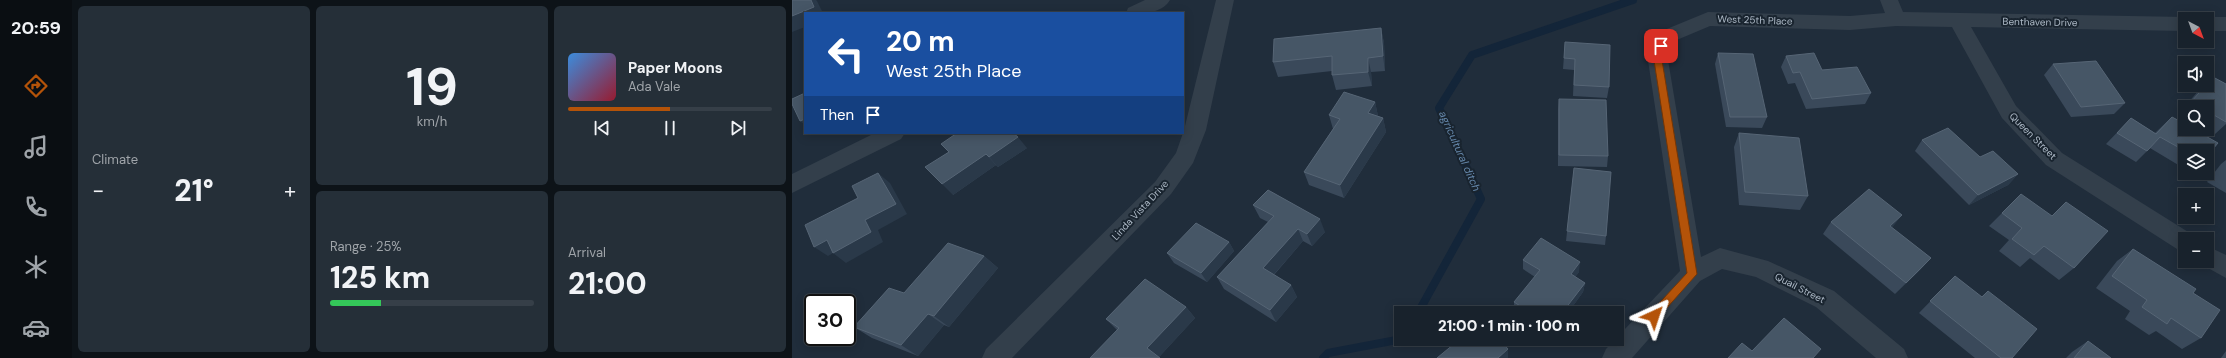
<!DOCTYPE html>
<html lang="en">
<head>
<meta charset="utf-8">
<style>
  :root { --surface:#18222c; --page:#252f38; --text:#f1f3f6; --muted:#9fa4a9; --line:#363f48; --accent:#b45309 }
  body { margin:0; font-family:"DM Sans",sans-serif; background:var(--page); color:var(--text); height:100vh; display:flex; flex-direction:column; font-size:15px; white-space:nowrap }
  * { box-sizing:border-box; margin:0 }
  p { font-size:13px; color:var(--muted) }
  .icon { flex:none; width:22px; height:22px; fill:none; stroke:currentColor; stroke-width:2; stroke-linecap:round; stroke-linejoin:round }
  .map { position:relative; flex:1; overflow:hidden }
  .sheet { display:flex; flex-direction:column; gap:6px; padding:6px; background:#0d1318; width:720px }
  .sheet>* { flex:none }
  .banner { position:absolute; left:12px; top:12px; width:380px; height:122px; border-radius:0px; box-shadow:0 2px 10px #0003,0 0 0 1px var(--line); background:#1a4fa0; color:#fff; overflow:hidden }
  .needle { width:26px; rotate:139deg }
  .controls { position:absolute; left:1386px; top:12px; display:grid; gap:8px }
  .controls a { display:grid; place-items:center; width:36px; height:36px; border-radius:0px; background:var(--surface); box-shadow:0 2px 10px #0003,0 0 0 1px var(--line); font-size:20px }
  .speed { position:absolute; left:12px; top:294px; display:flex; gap:8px; font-size:20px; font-weight:700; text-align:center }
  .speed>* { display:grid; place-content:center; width:52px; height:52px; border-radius:50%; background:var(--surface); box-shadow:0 2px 10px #0003,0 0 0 1px var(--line); line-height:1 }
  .speed .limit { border:2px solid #111; border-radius:6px; background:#fff; color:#111 }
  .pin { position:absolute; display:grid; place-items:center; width:34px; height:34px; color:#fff; margin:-17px; border-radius:8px; box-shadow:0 2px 6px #0006 }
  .me { position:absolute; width:44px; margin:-22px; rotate:42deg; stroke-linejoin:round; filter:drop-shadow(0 0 3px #0008) }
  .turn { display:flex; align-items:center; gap:14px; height:84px; padding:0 16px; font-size:18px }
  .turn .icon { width:52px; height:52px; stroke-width:2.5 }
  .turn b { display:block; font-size:28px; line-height:34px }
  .then { display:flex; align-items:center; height:38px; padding:0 16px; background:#0003; gap:8px; font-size:15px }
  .big { font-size:30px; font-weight:800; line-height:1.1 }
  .sheet .tile { flex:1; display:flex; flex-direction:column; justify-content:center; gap:6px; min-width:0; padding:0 14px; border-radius:6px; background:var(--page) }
  .sheet .dial { align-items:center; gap:0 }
  .dial b { font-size:52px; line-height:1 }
  .song { display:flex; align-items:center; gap:12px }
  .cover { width:48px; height:48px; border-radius:6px; background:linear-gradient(135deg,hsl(210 70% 55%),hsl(350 70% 35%)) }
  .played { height:4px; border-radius:2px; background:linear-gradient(90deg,var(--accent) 50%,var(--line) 50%) }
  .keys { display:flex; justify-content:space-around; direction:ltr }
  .heat { display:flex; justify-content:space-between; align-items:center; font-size:22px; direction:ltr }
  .charge { height:6px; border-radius:3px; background:linear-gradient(90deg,#34c759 25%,var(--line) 0) }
  .sheet .tiles { flex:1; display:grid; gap:6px; grid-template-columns:repeat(3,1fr) }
  .tile:first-child { grid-row:span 2 }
  .trip { position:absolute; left:602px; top:306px; width:230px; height:40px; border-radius:0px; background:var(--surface); box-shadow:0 2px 10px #0003,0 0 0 1px var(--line); font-weight:800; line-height:40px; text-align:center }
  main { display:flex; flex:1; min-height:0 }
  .tab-bar { display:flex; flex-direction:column; width:72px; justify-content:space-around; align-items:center; background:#0a0e12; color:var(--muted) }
  .tab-bar .icon { width:28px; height:28px }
  .tab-bar .current { color:var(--accent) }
  .tab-bar b { font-size:18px; color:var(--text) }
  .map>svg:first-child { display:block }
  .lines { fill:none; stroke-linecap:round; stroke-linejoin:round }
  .stream { stroke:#132539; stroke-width:8 }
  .minor { fill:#333f4b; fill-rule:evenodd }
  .wall { fill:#3a495a }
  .shaded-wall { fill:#2a3949 }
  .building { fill:#465666; stroke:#566575 }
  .route { fill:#b45309; stroke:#753606 }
  .labels { text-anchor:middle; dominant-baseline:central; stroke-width:4; stroke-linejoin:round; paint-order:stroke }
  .street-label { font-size:10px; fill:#aebac7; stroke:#19242f }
  .water-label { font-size:11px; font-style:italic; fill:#6486a9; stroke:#19242f }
</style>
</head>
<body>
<main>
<nav class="tab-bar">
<b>20:59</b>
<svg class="icon current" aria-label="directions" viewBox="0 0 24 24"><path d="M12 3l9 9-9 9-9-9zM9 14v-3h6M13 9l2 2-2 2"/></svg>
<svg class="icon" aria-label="music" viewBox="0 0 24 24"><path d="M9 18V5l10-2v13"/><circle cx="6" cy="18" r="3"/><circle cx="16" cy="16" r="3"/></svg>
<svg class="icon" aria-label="phone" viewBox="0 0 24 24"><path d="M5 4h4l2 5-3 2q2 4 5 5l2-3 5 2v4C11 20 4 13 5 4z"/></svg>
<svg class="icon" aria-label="climate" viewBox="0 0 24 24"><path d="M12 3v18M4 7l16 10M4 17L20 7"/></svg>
<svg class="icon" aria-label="car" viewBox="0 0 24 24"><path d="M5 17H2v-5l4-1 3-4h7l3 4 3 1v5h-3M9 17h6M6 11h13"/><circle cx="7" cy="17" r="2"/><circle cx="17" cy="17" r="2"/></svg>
</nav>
<section class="sheet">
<div class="tiles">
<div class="tile"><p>Climate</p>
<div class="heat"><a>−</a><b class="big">21°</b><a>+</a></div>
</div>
<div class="tile dial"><b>19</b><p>km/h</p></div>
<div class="tile">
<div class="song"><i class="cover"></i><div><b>Paper Moons</b><p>Ada Vale</p></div></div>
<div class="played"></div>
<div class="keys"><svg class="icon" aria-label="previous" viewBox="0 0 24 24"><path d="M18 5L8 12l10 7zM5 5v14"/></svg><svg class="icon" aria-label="pause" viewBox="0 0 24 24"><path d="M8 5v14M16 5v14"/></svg><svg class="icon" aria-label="next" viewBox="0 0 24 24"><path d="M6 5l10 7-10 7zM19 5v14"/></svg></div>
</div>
<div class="tile"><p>Range · 25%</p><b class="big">125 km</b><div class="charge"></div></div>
<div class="tile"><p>Arrival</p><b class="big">21:00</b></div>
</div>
</section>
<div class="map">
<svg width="1434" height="358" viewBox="0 0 1434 358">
  <rect width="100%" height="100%" fill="#202d3b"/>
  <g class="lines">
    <g class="stream">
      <path d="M626 313 689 199 647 108 680 55 841 0"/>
      <path d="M531 358 536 353 610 339"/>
    </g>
    <g class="minor">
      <path d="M353 0H378C369 15 349 13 334 13L336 8Z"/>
      <path d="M424 0H442L414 130 401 163 379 194 220 358H190L194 349 363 182 384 153 392 130Z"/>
      <path d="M1088 0H1106L1111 12 1393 17 1399 19H1393V31L1179 27 1224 106 1270 153 1401 235 1403 239H1393V252L1385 249 1254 165 1210 118 1160 27 1104 26 1058 30 918 26 880 42 875 54 909 257 928 248 976 261 1042 291 1112 349 1116 358H1084L1024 307 964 277 930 269 908 281 840 358H810L814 349 888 271 855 54 865 33 916 12 1058 16 1093 13Z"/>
      <path d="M1415 17H1434V31H1415V19H1409Z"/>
      <path d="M83 133H113L109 139 0 193V174Z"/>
      <path d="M1415 246 1434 255V278L1407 263 1406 261H1415Z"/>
    </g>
  </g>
  <g class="wall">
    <path d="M589 28 592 43 593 71 579 72 580 86 544 90 540 75V71L486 77 481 62Z"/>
    <path d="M773 42 817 87 815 98 781 96 782 70 771 69Z"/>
    <path d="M926 53 975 117 970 128 934 127 923 64Z"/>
    <path d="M994 56 1030 70 1079 93 1073 104 1014 109 1003 83 996 84 989 67Z"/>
    <path d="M1261 64 1333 103 1322 114 1279 117 1252 75Z"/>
    <path d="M1421 77 1434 84V124L1423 134 1415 129V107H1393V116L1387 113 1409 88 1412 85H1415V83Z"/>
    <path d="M767 99 816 156 815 167 766 166V109Z"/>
    <path d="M583 102 586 116 591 118 594 132 552 198 517 185 512 172 541 129 537 115Z"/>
    <path d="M1380 117 1393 151V169L1358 148 1344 162 1314 144 1339 118 1363 133Z"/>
    <path d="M947 133 1016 196 1008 210 947 205 942 147Z"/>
    <path d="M1130 140 1188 157 1226 174 1216 185 1177 205 1123 151Z"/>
    <path d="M235 148 206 167 204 165 161 195 156 152Z"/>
    <path d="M1434 160V193L1415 182 1429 164Z"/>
    <path d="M782 168 814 236 813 245 774 241Z"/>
    <path d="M1274 202 1282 268 1267 280 1238 258 1228 267 1207 251 1217 240 1197 226 1210 213 1260 216Z"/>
    <path d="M461 205 533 232 520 246 511 241 482 275 499 285 505 297 484 322 432 289 425 277 476 222 468 218Z"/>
    <path d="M1039 222 1100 228 1139 258 1128 270 1103 294 1031 234Z"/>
    <path d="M437 242 442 251 415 282 382 263 375 253Z"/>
    <path d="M1341 249 1401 293 1409 338 1390 349 1364 331 1357 335 1333 319 1338 311 1304 288 1325 261Z"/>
    <path d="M192 256 206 268 157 327 152 325 126 356 80 338 62 327 112 293Z"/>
    <path d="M731 260 787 272 783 277 793 283 791 292 776 313H725L722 311V302L743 277 731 269Z"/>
    <path d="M1163 276 1189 297 1196 291 1220 358H1183L1127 313Z"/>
    <path d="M394 307 403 318 367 357 325 330 314 319Z"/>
    <path d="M1296 341 1319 358H1274L1280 352Z"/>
    <path d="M1434 351V358H1429Z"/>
  </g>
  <g class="shaded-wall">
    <path d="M19 0H24L25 1 31 13H13V27L0 32V16Z"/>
    <path d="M589 28 592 43 593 71 591 56Z"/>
    <path d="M576 58 579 72 580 86 576 72Z"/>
    <path d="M583 102 586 116 576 113Z"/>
    <path d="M591 118 594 132 552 198 548 185Z"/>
    <path d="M13 119V125L8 121Z"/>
    <path d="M226 137 235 148 206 167 197 157Z"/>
    <path d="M194 154 204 165 161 195 150 184Z"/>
    <path d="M86 173 98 183 115 214 86 230 91 242 54 263 41 253 73 220Z"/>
    <path d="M1226 174 1216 185 1177 205 1186 195Z"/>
    <path d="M1110 215 1100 228 1098 226Z"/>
    <path d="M528 219 533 232 520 246 515 234Z"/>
    <path d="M506 229 511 241 477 280 471 268Z"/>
    <path d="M35 240 48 249 36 256 22 247Z"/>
    <path d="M437 242 442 251 415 282 409 273Z"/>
    <path d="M192 256 206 268 157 327 142 316Z"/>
    <path d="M1139 258 1128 270 1103 294Z"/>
    <path d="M788 262 787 272 778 284 779 274Z"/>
    <path d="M793 283 791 292 776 313H770Z"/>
    <path d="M499 285 505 297 484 322 478 310Z"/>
    <path d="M394 307 403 318 366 358 355 348Z"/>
    <path d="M136 314 152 325 126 356 109 345Z"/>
    <path d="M716 349V358H706Z"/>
  </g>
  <g class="building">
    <path d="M0 0H19L22 7 0 16Z"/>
    <path d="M589 28 591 56 576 58V72L540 75V56L481 62 482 39Z"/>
    <path d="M773 42 818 45 817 87 782 85 783 59 772 58Z"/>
    <path d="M926 53 961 54 975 117H938Z"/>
    <path d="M1022 53 1030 70 1065 67 1079 93 1020 99 1008 72 1001 73 994 56Z"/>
    <path d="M1304 61 1333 103 1289 107 1261 64Z"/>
    <path d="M1421 77 1434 84V122L1415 111V107H1408L1399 102 1414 85H1415V84Z"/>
    <path d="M552 92 583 102 576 113 591 118 548 185 512 172 548 119 537 115Z"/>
    <path d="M13 93V119L8 121 0 104V99Z"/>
    <path d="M767 99 814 100 816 156 767 155Z"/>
    <path d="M1380 117 1393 124V129H1401L1426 143 1415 156V151H1393L1368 137 1355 151 1325 133 1339 118 1364 134Z"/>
    <path d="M1156 128 1188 157 1201 151 1226 174 1186 195 1130 140Z"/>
    <path d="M165 133H221L226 137 197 157 194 154 150 184 133 167 157 152 149 144Z"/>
    <path d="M947 133 1007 138 1016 196 953 192Z"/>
    <path d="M782 168 819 172 814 236 775 231Z"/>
    <path d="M86 173 104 204 73 220 79 232 41 253 35 240 22 247 13 225 66 198 60 186Z"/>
    <path d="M1077 189 1110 215 1098 226 1139 258 1114 283 1039 222Z"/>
    <path d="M476 190 528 219 515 234 506 229 471 268 499 285 478 310 425 277 482 216 461 205Z"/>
    <path d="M1229 194 1260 216 1274 202 1316 231 1282 268 1252 246 1242 255 1220 239 1230 228 1210 213Z"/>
    <path d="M404 223 437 242 409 273 375 253Z"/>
    <path d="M749 238 788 262 779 274 793 283 770 313H739L722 302 748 270 731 260Z"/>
    <path d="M156 243 192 256 142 316 136 314 109 345 62 327 97 288 112 293Z"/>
    <path d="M1341 249 1404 289 1401 293 1428 310 1409 338 1379 318 1375 324 1350 307 1355 300 1320 276Z"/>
    <path d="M1163 276 1190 297 1196 291 1245 329 1220 358H1209L1138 301Z"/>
    <path d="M353 279 394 307 355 348 368 358H298L327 328 314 319Z"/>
    <path d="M992 318 1029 349 1021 358H936L950 343 960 351Z"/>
    <path d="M668 339H707L716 349 706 358H645Z"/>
    <path d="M1296 341 1319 358H1282Z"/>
  </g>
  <path class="route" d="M866 44H869L873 46 869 54 905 274 865 319 862 321 858 319V313L895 273 861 54Z"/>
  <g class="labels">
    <g class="street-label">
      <text transform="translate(963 20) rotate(2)">West 25th Place</text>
      <text transform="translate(1248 22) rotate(1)">Benthaven Drive</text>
      <text transform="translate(1241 136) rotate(45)">Queen Street</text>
      <text transform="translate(348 210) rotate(-47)">Linda Vista Drive</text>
      <text transform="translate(1008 288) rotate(27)">Quail Street</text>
    </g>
    <g class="water-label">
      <text transform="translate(668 151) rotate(66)">agricultural ditch</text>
    </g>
  </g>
</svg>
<div class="controls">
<a><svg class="needle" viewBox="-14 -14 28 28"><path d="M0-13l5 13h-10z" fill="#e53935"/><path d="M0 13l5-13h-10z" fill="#9fa4a9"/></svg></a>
<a><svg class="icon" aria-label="sound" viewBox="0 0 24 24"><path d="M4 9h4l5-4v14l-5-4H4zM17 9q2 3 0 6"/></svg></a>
<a><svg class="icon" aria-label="search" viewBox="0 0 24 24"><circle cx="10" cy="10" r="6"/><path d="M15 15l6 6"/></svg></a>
<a><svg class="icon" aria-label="layers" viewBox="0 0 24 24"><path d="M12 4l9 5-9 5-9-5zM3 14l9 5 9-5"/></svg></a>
<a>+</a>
<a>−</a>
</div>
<div class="speed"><div class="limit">30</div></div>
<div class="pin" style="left:869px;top:46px;background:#d93025"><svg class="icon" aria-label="arrive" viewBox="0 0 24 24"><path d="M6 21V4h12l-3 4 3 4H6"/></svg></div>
<svg class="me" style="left:862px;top:316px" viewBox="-20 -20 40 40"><path d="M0-17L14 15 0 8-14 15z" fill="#b45309" stroke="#fff" stroke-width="4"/></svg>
<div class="trip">21:00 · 1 min · 100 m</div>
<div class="banner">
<div class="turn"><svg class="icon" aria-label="left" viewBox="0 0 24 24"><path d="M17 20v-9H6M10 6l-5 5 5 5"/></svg><div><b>20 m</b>West 25th Place</div></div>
<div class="then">Then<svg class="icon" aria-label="arrive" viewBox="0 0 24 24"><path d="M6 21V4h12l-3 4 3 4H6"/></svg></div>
</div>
</div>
</main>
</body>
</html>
